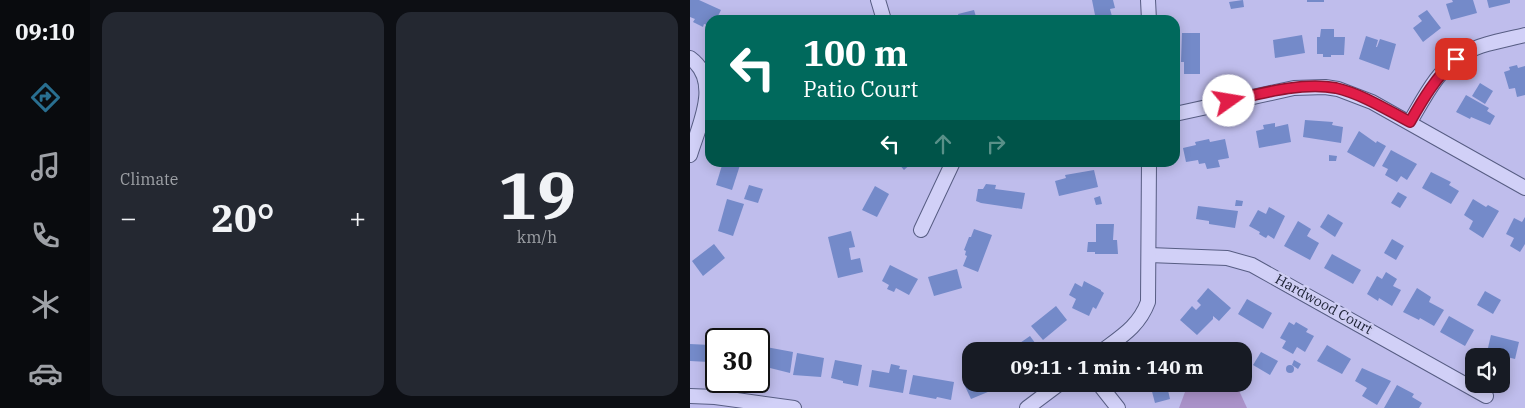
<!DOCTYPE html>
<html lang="en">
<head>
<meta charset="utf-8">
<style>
  :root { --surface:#171b24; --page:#242831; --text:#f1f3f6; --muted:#9ea1a6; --accent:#296f90 }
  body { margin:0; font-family:"IBM Plex Serif",serif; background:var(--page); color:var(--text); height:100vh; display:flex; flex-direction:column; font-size:19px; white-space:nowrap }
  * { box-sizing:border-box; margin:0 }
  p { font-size:16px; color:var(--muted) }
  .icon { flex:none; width:28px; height:28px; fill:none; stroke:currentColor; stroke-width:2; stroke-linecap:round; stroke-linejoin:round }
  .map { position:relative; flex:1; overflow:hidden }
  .drawer { display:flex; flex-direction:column; gap:12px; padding:12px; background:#0d0f14; width:600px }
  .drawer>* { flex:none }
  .guide { position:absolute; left:15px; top:15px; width:475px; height:152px; border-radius:15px; box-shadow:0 2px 12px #0003; background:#00695c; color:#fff; overflow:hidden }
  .tools { position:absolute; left:775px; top:348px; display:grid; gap:10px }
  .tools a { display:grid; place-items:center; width:45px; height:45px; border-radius:10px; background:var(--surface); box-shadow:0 2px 12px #0003; font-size:25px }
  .speed { position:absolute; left:15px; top:328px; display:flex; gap:10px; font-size:25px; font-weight:700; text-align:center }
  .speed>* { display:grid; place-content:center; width:65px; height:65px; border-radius:50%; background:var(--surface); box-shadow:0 2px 12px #0003; line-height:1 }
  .speed .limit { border:2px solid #111; border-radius:8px; background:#fff; color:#111 }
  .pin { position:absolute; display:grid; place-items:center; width:42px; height:42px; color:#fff; margin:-21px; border-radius:10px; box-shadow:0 2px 8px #0006 }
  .me { position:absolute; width:55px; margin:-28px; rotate:77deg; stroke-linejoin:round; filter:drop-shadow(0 0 4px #0008) }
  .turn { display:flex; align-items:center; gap:18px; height:105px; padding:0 15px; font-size:22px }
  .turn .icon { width:65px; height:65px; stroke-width:2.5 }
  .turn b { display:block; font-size:35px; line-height:42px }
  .lanes { display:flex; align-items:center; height:48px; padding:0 15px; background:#0003; justify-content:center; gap:25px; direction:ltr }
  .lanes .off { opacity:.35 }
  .big { font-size:38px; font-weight:800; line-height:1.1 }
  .drawer .tile { flex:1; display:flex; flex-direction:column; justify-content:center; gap:8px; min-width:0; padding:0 18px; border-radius:15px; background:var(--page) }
  .drawer .dial { align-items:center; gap:0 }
  .dial b { font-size:65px; line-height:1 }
  .heat { display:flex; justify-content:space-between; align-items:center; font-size:28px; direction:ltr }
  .drawer .tiles { flex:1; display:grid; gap:12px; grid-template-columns:repeat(2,1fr) }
  .trip { position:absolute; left:272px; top:342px; width:290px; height:50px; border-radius:15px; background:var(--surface); box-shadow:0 2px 12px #0003; font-weight:800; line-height:50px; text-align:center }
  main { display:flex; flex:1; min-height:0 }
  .menu { display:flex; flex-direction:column; width:90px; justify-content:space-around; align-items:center; background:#090b0e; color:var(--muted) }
  .menu .icon { width:35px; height:35px }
  .menu .current { color:var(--accent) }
  .menu b { font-size:22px; color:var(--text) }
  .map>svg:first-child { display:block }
  .green { fill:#aa92c9 }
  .building { fill:#748ac9 }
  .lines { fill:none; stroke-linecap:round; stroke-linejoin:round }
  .minor-casing { stroke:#575d83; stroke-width:16 }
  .minor { stroke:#d1d0f7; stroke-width:14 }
  .route-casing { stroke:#92132f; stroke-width:12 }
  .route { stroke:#e11d48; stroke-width:9 }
  .labels { text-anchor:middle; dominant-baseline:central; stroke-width:5; stroke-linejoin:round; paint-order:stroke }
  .street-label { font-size:14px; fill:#1b2033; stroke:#cecdf3 }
</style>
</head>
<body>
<main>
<nav class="menu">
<b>09:10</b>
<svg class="icon current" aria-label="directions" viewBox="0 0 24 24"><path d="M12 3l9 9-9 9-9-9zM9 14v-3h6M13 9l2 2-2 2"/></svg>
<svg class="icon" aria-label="music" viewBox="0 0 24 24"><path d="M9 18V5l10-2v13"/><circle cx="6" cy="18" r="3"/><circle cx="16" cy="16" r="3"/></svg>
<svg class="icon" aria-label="phone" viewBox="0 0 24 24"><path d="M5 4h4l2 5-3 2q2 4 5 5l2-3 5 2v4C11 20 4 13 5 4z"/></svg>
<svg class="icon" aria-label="climate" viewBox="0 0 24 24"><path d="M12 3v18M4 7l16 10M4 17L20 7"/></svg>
<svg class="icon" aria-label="car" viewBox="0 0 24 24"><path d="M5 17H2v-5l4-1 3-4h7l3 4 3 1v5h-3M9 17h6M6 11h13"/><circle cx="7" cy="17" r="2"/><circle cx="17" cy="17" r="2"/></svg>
</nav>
<section class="drawer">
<div class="tiles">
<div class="tile"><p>Climate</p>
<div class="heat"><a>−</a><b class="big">20°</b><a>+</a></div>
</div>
<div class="tile dial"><b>19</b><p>km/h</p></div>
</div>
</section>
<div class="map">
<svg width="835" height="408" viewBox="0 0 835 408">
  <rect width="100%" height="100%" fill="#bfbdec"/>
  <path class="green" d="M498 384H546L557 408H489Z"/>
  <g class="building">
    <path d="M0 0H9L31 10 26 20H20V26L14 24 13 27 3 22 5 19 0 17Z"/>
    <path d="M402 0H423L425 8 420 9 423 20H406Z"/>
    <path d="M553 0 554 7 541 9 539 2Z"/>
    <rect x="617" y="0" width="17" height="2"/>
    <path d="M762 0H783L787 13 761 20 756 4 763 2Z"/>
    <path d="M797 0H820V3L799 8Z"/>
    <path d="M284 10 287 20H270L268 14Z"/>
    <path d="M737 10 751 28 733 42 723 28 732 21 728 16Z"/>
    <path d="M631 29H644V37H655L654 55H641V57H633V54H627V37H630Z"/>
    <path d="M492 33H510V74H494V62H491Z"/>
    <path d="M612 35 615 53 585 58 583 40Z"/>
    <path d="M676 36 688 40 686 47H687L690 39 706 44 699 70 669 59Z"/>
    <path d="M827 65 828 68 835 66V95L827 97 825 88 819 89 814 72 820 70 819 67Z"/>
    <path d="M790 83 803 91 795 104 782 96Z"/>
    <path d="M776 95 799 108 797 111 805 116 800 125 781 117 780 119 766 112Z"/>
    <path d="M615 120 643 122 642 125 653 127 651 143 613 137Z"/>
    <path d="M585 123V127L598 124 601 142 569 148 566 131 574 129 573 125Z"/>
    <path d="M669 131 686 143 687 141 696 146 684 167 657 152Z"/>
    <path d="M519 139 520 142 535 139 539 158 528 160 530 167 517 169 515 163 509 164 508 160 496 162 493 148 506 145 505 142Z"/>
    <path d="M701 150 727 164 717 180 711 176 707 182 695 175 698 169 692 166Z"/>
    <path d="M639 155 647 156 646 161H639Z"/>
    <path d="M33 162H51L42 190 26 185Z"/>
    <path d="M207 162H223L214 170Z"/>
    <path d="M404 170 408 187 369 196 365 181 376 178 375 175Z"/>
    <path d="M741 172 761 182 759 185 769 191 761 204 732 188Z"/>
    <path d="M296 184 306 185 305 189 335 193 332 209 291 203 286 201 288 189H293Z"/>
    <path d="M59 185 73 189 68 203 54 199Z"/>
    <path d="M185 186 199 194 187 217 172 210Z"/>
    <path d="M708 192 717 197 710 208 701 203Z"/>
    <path d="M410 196 412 204 406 205 404 198Z"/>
    <path d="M37 199 54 204 43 236 28 231Z"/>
    <path d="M783 199 796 207 798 205 809 211 793 238 779 229 783 221 774 215Z"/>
    <path d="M546 200 553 201 552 206H545Z"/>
    <path d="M508 206 548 211 545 228 519 224V221L506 219Z"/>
    <path d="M579 207 595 216 584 239 578 235 576 238 574 237 569 234 570 232 559 226 568 210 576 214Z"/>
    <path d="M638 214 653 223 645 237 630 227Z"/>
    <path d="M835 217V244L830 252 820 246 824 238 816 234 824 218 832 222Z"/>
    <path d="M608 221 621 229 617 236 629 243 620 260 594 246Z"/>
    <path d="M406 224H424L423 240H427L428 254H405V252H397L398 242H406Z"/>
    <path d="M284 229 302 235 288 272 273 266 277 256 275 255 276 251 274 250 279 237H281Z"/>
    <path d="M161 231 165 247 159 248 161 260 170 258 173 272 148 278 138 237Z"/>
    <path d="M702 239 714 246 706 260 694 253Z"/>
    <path d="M24 244 35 258 13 276 2 261Z"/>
    <path d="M642 254 671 270 663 284 634 268Z"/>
    <path d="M200 265 228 279 219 295 206 288 204 292 197 289 199 285 192 281Z"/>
    <path d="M267 269 272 288 244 296 238 277Z"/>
    <path d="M696 272 707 279 703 286 711 290 702 306 689 298 688 301 677 294 687 276 692 279Z"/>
    <path d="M394 281 411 290V291L414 293 406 309 403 307 399 316 382 308 386 299 379 295 385 283 392 287Z"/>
    <path d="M518 288 541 308 529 321 523 316V319L507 335 490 320 502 306 506 310 511 305 507 301Z"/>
    <path d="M727 288 741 297 739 302 754 310 744 326 730 318 729 320 713 312Z"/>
    <path d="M795 291 811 300 803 314 787 305Z"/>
    <path d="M557 299 582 313 573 329 548 314Z"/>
    <path d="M366 306 377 320 353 340 341 326Z"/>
    <path d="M759 316 784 330 775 346 750 332Z"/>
    <path d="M599 322 604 325 606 322 618 329 616 332 624 336 615 352 607 347 603 354 592 348 596 341 590 338Z"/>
    <path d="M801 335 829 342 825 359 797 352Z"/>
    <path d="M340 336 351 351H312L325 342 327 345Z"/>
    <path d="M0 344 20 345 19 362 0 361Z"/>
    <path d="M637 345 661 359 652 374 627 361Z"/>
    <path d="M76 347 103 352 100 373 72 366Z"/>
    <path d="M571 352 588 361 580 375 563 365Z"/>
    <path d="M107 353 134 358 131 377 103 375Z"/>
    <path d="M145 360 172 365 168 386 153 383V381L141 378Z"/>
    <path d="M604 360 611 364 608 369 602 365Z"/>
    <path d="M201 364 210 366 209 369 217 370 213 393 179 387 182 370 199 373Z"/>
    <circle cx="600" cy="369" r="4"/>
    <path d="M672 368 701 381 687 405 672 396 677 388 665 381Z"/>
    <path d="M223 375 264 382 261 400 247 397 246 399 219 394Z"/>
    <path d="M281 378V384H303L305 389 281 399 273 382Z"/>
    <path d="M460 384H480V385L477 386 480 399 465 403Z"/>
    <path d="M707 385 724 394 722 397 732 403 729 408H694Z"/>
  </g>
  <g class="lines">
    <g class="minor-casing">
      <g id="minor">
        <path d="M188 0 194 20"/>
        <path d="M458 0 459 20"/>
        <path d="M0 58C32 81 9 125 0 155"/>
        <path d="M485 114 604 88 635 87 648 89 682 102 835 188"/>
        <path d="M720 122C734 98 749 67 775 53 793 43 815 40 835 35"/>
        <path d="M231 230 263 162"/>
        <path d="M459 255 537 258 562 265 796 396"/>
        <path d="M412 351C432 336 449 326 458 302L459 162"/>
        <path d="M409 384 428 408"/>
        <path d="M0 396 25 397 104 408"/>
        <path d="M337 408 369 384"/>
      </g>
    </g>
    <use href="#minor" class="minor"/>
  </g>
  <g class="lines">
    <g class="route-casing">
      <path id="route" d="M539 101C573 93 612 82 646 88 672 94 697 110 720 122 733 99 746 77 766 59"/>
    </g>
    <use href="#route" class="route"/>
  </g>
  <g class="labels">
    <g class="street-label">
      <text transform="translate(634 304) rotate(29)">Hardwood Court</text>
    </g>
  </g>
</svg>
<div class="tools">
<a><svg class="icon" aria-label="sound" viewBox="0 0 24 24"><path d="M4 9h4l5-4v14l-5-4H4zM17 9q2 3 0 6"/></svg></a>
</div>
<div class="speed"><div class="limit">30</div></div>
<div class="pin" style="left:766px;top:59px;background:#d93025"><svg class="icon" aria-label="arrive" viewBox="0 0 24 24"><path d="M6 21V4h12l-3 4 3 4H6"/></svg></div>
<svg class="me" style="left:539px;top:101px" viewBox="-20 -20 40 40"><circle r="19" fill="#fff"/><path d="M0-13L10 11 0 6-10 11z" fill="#e11d48"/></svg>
<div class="trip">09:11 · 1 min · 140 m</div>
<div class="guide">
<div class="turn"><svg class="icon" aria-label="left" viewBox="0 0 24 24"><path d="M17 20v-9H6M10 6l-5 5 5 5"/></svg><div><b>100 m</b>Patio Court</div></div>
<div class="lanes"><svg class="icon" aria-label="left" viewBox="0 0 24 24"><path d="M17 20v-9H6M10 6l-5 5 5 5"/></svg><svg class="icon off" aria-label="ahead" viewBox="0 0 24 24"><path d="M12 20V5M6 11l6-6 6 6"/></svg><svg class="icon off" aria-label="right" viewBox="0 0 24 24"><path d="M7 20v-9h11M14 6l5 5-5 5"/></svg></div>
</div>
</div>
</main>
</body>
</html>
